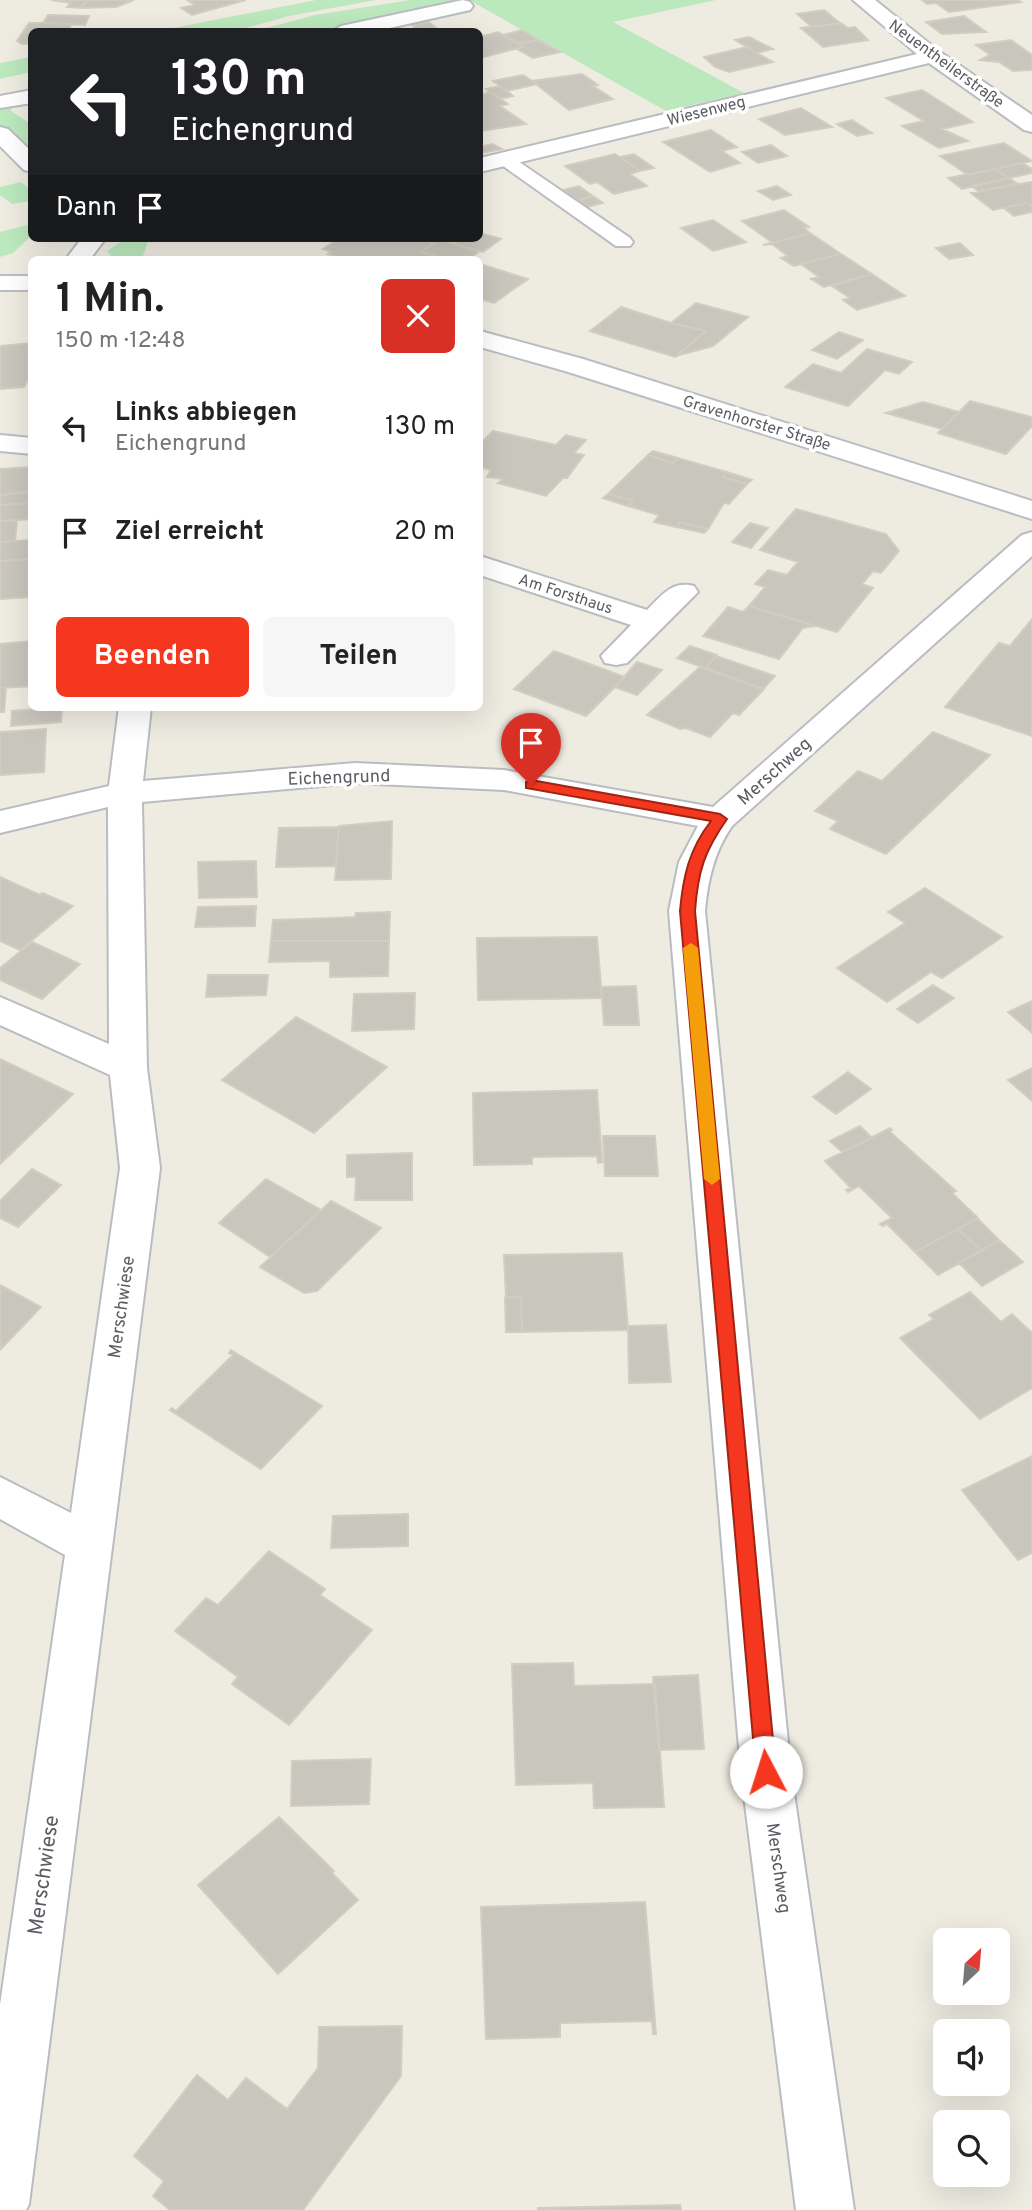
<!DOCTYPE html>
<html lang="de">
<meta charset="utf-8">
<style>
:root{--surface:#fff;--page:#f6f6f6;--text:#222;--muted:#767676;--accent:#f6371f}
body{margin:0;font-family:Overpass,sans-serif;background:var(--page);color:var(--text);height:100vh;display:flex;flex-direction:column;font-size:26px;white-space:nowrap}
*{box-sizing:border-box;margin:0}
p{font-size:23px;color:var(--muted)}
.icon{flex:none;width:38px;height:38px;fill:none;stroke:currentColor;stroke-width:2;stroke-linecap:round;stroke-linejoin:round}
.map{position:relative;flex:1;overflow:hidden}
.details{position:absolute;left:28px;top:256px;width:455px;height:455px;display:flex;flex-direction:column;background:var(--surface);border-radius:10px;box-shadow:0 7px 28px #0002}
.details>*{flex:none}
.hud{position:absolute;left:28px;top:28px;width:455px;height:214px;border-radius:10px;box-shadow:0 7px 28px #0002;background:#202124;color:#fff;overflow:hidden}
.needle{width:46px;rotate:26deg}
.buttons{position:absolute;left:933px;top:1928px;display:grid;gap:14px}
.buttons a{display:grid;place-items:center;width:77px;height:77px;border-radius:10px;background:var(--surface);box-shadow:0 7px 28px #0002;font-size:35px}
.pin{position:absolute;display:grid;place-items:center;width:60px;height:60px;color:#fff;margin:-72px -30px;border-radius:50% 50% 50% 0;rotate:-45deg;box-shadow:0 0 7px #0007}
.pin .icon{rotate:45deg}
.me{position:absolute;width:77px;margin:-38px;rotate:355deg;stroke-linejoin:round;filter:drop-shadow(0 0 5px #0008)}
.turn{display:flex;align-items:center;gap:24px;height:147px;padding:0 28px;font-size:32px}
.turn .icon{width:91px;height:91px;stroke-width:2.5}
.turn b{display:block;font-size:49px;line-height:60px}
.then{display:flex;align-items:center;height:66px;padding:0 28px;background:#0003;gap:14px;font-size:26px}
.round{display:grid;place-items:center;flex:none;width:74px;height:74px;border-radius:10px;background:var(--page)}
.summary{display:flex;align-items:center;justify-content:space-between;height:119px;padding:0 28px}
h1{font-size:42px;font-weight:700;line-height:52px}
.primary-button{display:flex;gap:14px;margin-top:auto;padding:14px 28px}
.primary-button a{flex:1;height:80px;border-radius:10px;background:var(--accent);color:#fff;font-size:28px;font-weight:700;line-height:80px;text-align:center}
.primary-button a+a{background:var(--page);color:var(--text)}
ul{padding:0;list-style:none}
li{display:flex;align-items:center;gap:21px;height:105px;padding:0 28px}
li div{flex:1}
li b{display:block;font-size:26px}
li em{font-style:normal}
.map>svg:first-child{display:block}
.green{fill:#bbe8bd}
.building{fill:#c9c6be;stroke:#d3cdbf;stroke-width:2}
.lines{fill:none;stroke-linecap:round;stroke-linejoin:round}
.service-casing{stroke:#b9bcc1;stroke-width:4}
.minor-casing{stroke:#b9bcc1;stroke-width:4}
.secondary-casing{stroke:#babdc4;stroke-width:4}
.service{fill:#fff;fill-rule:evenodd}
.minor{fill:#fff;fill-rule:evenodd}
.secondary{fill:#fff;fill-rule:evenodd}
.route{fill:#f6371f;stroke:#a02414;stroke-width:2}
.slow{fill:#f59e0b}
.labels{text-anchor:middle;stroke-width:7;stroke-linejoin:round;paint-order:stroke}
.far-street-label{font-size:16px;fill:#5a5e63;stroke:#fff}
.street-label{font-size:18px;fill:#5a5e63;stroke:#fff}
.near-street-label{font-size:21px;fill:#5a5e63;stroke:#fff}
</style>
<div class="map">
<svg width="1032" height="2210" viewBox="0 0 1032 2210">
<rect width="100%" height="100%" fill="#eeece1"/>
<!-- green -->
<path class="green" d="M316,0H376L289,16L235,31H158Z
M411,0H461L448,3L442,8L332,30L251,32L315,15Z
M469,0H716L613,22L744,93L666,111Z
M31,57V72L0,79V63Z
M0,105L11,107V111L31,124V155L0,127Z
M21,182L31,190V201L12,204L0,195V187Z
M31,224V236L13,253L0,257V232Z
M149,238L143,256H111L107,251L125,239Z"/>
<!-- building -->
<path class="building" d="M51,0H88L81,8L67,7L71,3Z
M88,0H134L116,7L81,8Z
M187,0H246L192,15L181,8L195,5Z
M922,0H1018L1021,2L949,12L936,3L927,4Z
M824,10L840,23L812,27L797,14Z
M48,15L89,16L85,25L43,23Z
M964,16L986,32L942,34L926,22Z
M429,22L437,29L420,32L412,25Z
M29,23H43L72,24L67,32H32V44H22L17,41Z
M841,23L848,28L855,27L868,40L823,47L801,28Z
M522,30L538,40L519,44L503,35Z
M498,32L523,47L480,58V37Z
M749,37L773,49L757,53L735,40Z
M538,40L560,52L533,58L517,49L523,47L519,44Z
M1011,40L1032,55V70L1013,71L999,62L980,60L990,55L976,45Z
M747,47L773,62L729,72L715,67L704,57Z
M582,74L598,85L593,86L613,99L569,110L532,81Z
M523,75L537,84L507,91L493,81Z
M500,86L507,91L513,96L500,99L486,89Z
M922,90L973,122L942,129L968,141L939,148L902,126L924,121L886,98Z
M490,92L508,104L500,106L526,124L480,131V95Z
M801,108L832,127L785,135L759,119Z
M852,120L872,133L857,136L837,124Z
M711,130L737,147L722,151L740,163L710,172L663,142Z
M1004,143L1032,161L968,175L940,156Z
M492,144L502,149L480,153V147Z
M771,145L787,156L758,163L742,152Z
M615,154L640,171L630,174L647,186L614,194L597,182L590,184L565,166Z
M634,154L654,168L640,171L620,157Z
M1022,163L1032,169V173L1009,178L995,169Z
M995,169L1009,178L962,189L948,178Z
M1009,178L1018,184L978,191L972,186Z
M1032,182V207L1027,203L993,210L971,193Z
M579,186L593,196L578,200L563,190Z
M777,186L791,195L773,200L758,191Z
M593,196L603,203L587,207L578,200Z
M1027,203L1032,207V212L1014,216L1004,208Z
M784,210L809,227L804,228L810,233L773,243L742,221Z
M713,220L746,242L713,251L681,228Z
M480,233L501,239L483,252L454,244L463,238H480Z
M810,233L841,254L794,266L781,258L788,256L772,244L763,245Z
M340,238H441L421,252L436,256L432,259H344L328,254L332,252L323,249Z
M438,240L455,244L480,251L469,259H432L436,256L421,252Z
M960,243L973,255L949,259L936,248Z
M841,254L872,274L824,287L811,279L819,277L801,264Z
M480,264L528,279L494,303L480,299Z
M872,274L905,296L857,310L843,300L850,298L832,286Z
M696,303L748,317L713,346L676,356L706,331L671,323Z
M621,307L671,323L706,331L675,357L590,331Z
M839,332L863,340L837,359L812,350Z
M32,343V372L24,387L0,389V346Z
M867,349L912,362L899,374L885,370L848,406L785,387L813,364L841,373Z
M970,401L1031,417L1032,426L1006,454L938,433Z
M923,402L959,412L942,429L886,413Z
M493,431L556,445L566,435L586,440L574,453L584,455L567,478H563L546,496L498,483L503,479L487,477L491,470L480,467V444Z
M653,451L678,458L673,463L648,455Z
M648,455L673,463L678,458L727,472L723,477L747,484L729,504L724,503L708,529L680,522L677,527L654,522L659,515L628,506L633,501L608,494Z
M29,467L28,492L0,495V469Z
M727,472L752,480L747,484L723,477Z
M32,491V503L0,505V495Z
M608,494L633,501L628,506L603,498Z
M32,503V519L0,521V505Z
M796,509L886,534L899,551L881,573L873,571L862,584L873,588L837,632L749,606L765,587L755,584L768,570L787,575L798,562L760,550Z
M17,520L15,541L0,542V521Z
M680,522L708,529L704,533L677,527Z
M750,523L768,528L751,548L732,542Z
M31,540L30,559L0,561V542Z
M30,559L32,597L0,599V561Z
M749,606L815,626L803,628L779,659L703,636L728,607L743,612Z
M1032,619V736L945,707L999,643L1010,646Z
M32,641V686L0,688V644Z
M690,646L717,655L705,668L677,658Z
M554,651L622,676L625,677L586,716L514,689Z
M716,656L775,676L763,689L705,668Z
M637,662L662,670L637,695L615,687Z
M700,667L764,689L739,715L733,713L710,737L686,728L680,729L647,715Z
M0,688H6L4,712H0Z
M62,707L61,722L11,726L12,711Z
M46,729L44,772L0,775V732Z
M933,732L990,755L886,854L830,829L838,821L815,811L858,771L882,781Z
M392,821L391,879L335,880L339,826Z
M339,827L336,866L276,867L279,828Z
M256,861L257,897L199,898L198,862Z
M0,877L40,895L42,893L73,906L20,950L0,941Z
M925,888L1002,937L942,978L931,972L887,1002L837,968L905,923L888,912Z
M256,906L255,926L195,927L198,907Z
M390,912L389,941H271L273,920L335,918L355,917L356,913Z
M597,937L602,998L478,1000L477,938Z
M271,941H389L388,976L330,977V961L269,962Z
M32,942L80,964L42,999L0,980V968Z
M208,975H268L266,995L206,997Z
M933,985L954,998L918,1023L897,1009Z
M636,986L639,1025H604L601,987Z
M415,993L414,1029L352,1031L354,994Z
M1032,1001V1033L1008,1012Z
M296,1017L387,1067L314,1133L222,1080Z
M0,1059L73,1094L0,1164Z
M1032,1068V1101L1008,1080Z
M848,1072L871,1089L836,1114L813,1097Z
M597,1090L602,1162L598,1163L597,1156L532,1157V1164L474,1165L473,1093Z
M860,1126L872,1138L842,1152L830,1141Z
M890,1128L892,1130L890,1132L956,1191L952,1193L978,1218L915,1252L887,1224L883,1226L880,1224L892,1218L859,1186L848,1192L846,1190L851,1188L825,1161Z
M603,1136H655L658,1176H605Z
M412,1153V1200H355L356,1177H347V1155Z
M32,1169L61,1185L18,1227L0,1218V1201Z
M266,1179L321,1210L270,1257L219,1223Z
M331,1201L381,1228L317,1291L304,1293L260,1267Z
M977,1218L999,1240L981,1251L958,1229Z
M958,1229L981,1251L938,1275L915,1252Z
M999,1240L1023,1262L982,1286L959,1263Z
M622,1253L628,1330L522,1332L521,1297H506L504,1255Z
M0,1285L41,1307L0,1350Z
M970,1292L1001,1322L1012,1314L1032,1333V1388L980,1419L900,1338L934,1319L929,1315Z
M521,1297L522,1332H506L505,1298Z
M666,1325L671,1382L629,1383L628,1326Z
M231,1350L322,1406L261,1469L170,1410L172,1408L176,1411L233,1355L229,1353Z
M1032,1456V1553L1018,1560L962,1490Z
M408,1514V1546L331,1548L333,1516Z
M269,1551L325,1589L320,1595L372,1630L289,1725L232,1684L238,1677L175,1631L206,1598L218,1605Z
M573,1663L574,1686L655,1684L664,1807L594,1808L593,1783L516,1785L512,1664Z
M698,1675L704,1749L659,1750L653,1677Z
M371,1759L369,1804L291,1806L292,1761Z
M279,1817L334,1871L332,1873L358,1900L278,1974L198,1885Z
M645,1902L656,2034H653L652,2021L560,2023V2037L486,2039L481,1907Z
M402,2026L401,2076L303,2210H170L153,2196L164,2181L134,2156L197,2075L228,2100L246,2078L287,2109L318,2068L319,2027Z
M680,2205L681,2210H538V2208Z"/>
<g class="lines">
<!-- service casing -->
<g class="service-casing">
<path id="service" d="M506,153L630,238L633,242L630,246H616L499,163L496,159L499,155Z"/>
</g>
<!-- minor casing -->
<g class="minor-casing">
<path id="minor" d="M463,0L470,2L473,6L470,10L372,32H331L341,26Z
M853,0H875L940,52L1032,115V132L1024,130L929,63L480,172V158L917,54Z
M32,90V103L0,108V96Z
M0,127L8,129L32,152V172L24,170L0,146Z
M82,238H106L90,259H66Z
M0,435L32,438V454L0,451Z
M1032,532V556L732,826C714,852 708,880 705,911L791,1772L854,2210H796L741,1772L669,911L679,862L698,826L504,790L355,783L142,802L147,1068L160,1168L29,2204L26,2210H0V2005L65,1555L0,1519V1477L71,1513L120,1168L110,1075L0,1025V997L109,1044L108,807L0,833V811L109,786L119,707H151L143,781L355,763L504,770L713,807L1022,535Z
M480,556L647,610C661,596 672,580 694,586L698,592L627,663L616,665L605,663L601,656L631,625L480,575Z"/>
</g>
<!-- secondary casing -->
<g class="secondary-casing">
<path id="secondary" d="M0,276H32V290H0Z
M480,331L583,359L1032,501V519L565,371L480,347Z"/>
</g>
<!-- service -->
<use href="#service" class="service"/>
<!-- minor -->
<use href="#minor" class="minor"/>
<!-- secondary -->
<use href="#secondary" class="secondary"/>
</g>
<!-- route -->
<path class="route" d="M531,780L720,814L727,819C704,852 698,871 695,911L776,1772L773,1778L766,1781L759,1778L756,1772L680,911C683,877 689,849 711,821L526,788V782Z"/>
<!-- slow -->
<path class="slow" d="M691,943L698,948L720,1179L712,1185L704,1179L683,948Z"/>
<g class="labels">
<!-- far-street labels -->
<g class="far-street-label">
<text transform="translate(947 63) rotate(36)" y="6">Neuentheilerstraße</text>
<text transform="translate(706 110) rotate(-14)" y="6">Wiesenweg</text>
<text transform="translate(757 422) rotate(17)" y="6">Gravenhorster Straße</text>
<text transform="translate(566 593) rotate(18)" y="6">Am Forsthaus</text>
</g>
<!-- street labels -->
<g class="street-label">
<text transform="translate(774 771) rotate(-42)" y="6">Merschweg</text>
<text transform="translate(339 777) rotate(-2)" y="6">Eichengrund</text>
<text transform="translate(121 1307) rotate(-82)" y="6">Merschwiese</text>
<text transform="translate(779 1868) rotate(82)" y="6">Merschweg</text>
</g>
<!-- near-street labels -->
<g class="near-street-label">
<text transform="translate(43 1875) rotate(-82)" y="7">Merschwiese</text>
</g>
</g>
</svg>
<div class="buttons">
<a><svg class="needle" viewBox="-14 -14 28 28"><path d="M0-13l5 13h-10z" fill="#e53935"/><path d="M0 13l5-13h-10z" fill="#767676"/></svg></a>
<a><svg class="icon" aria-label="sound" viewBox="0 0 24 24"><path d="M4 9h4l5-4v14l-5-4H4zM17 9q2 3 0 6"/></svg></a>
<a><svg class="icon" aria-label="search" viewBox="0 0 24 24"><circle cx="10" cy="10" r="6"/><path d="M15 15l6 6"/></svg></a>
</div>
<div class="pin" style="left:531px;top:785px;background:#d93025"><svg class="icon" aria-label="arrive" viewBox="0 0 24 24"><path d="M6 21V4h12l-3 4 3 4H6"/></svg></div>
<svg class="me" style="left:766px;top:1772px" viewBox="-20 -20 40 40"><circle r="19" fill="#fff"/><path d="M0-13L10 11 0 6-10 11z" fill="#f6371f"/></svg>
<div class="hud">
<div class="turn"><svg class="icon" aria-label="left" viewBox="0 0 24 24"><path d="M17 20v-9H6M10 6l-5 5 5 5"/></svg><div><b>130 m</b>Eichengrund</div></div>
<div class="then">Dann<svg class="icon" aria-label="arrive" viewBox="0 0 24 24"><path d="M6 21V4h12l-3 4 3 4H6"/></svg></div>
</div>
<section class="details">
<div class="summary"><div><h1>1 Min.</h1><p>150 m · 12:48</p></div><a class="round" style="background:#d93025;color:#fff"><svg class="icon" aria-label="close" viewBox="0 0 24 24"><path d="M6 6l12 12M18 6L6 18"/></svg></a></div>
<ul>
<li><svg class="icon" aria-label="left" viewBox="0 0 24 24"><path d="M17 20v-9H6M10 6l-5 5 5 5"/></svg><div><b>Links abbiegen</b><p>Eichengrund</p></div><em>130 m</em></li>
<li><svg class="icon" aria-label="arrive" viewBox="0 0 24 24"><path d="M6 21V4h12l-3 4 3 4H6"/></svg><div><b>Ziel erreicht</b></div><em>20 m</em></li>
</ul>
<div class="primary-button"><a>Beenden</a><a>Teilen</a></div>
</section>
</div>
